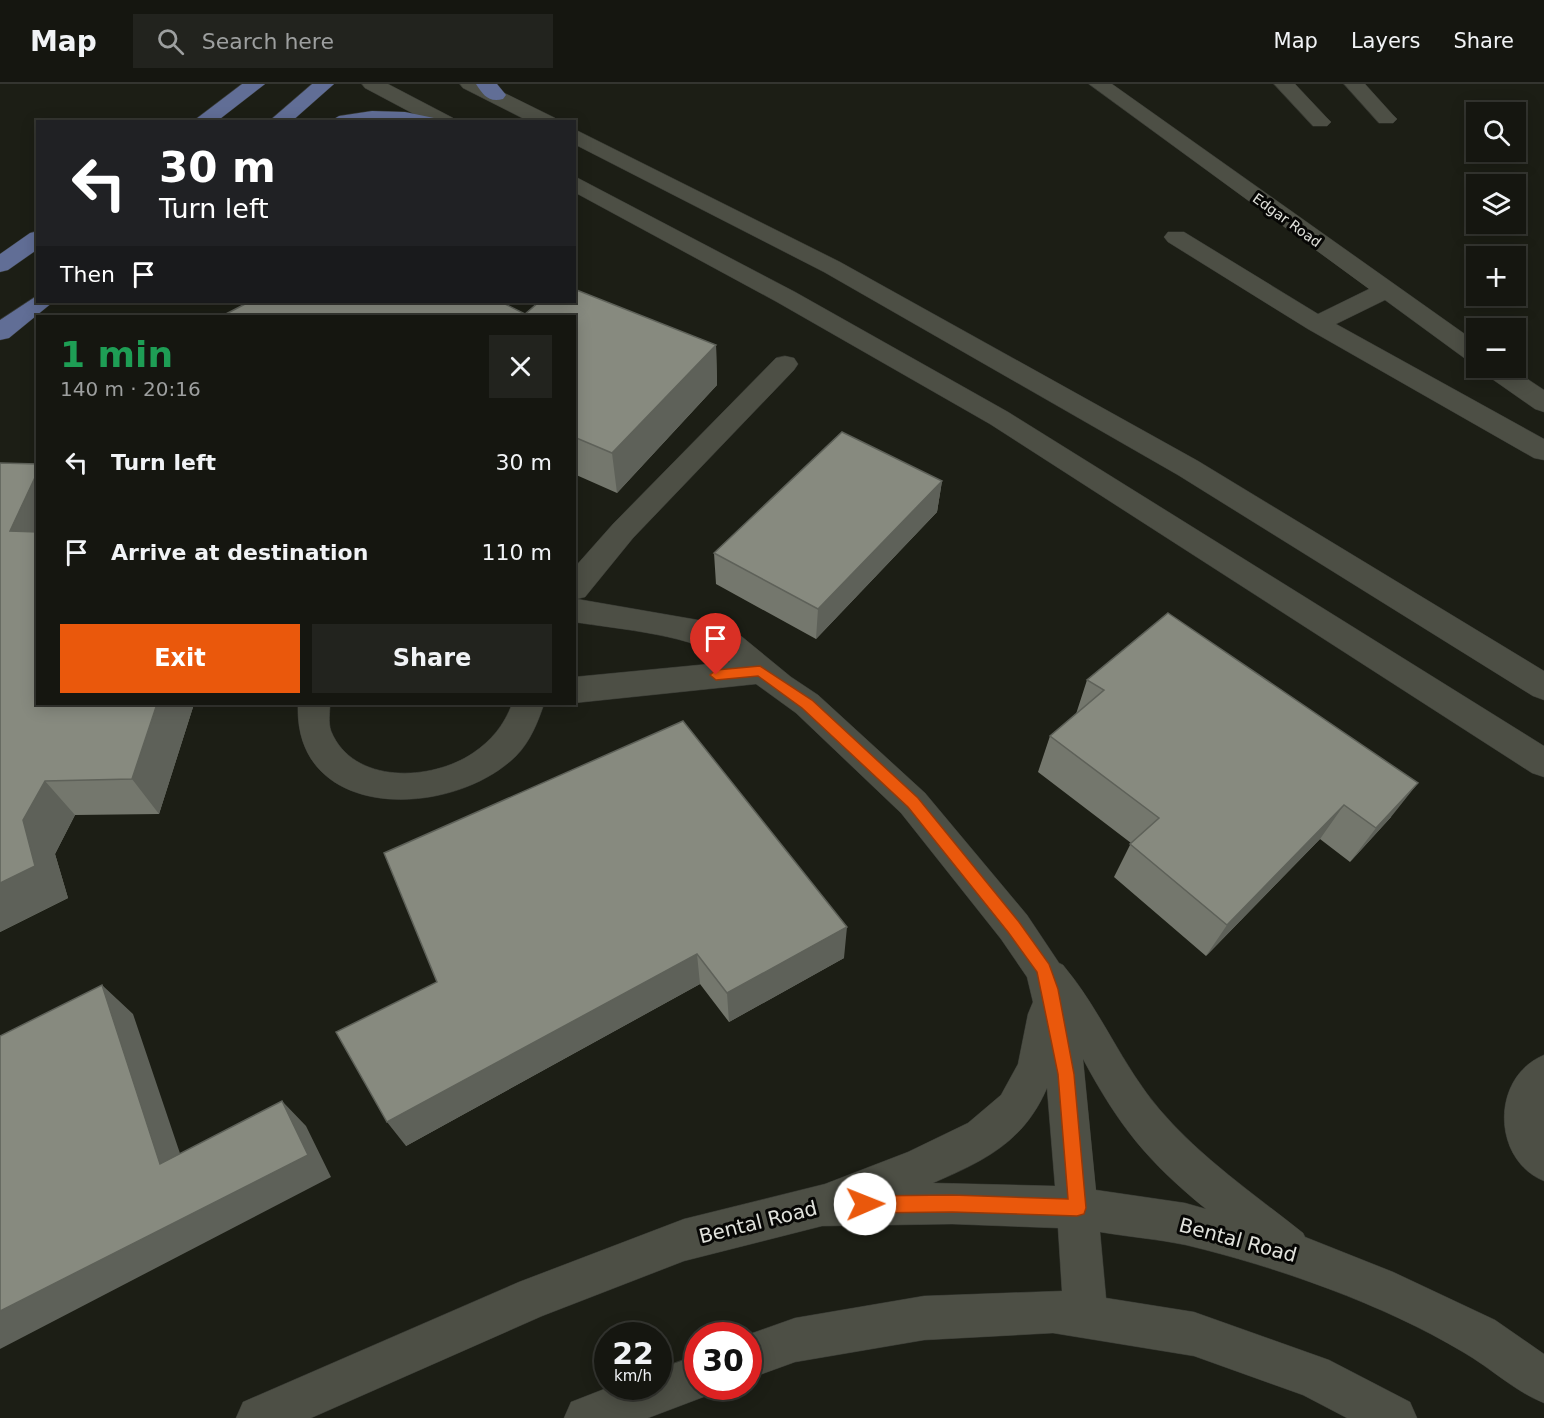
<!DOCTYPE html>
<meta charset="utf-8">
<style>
:root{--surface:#151610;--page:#22231e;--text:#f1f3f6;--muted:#9d9f9f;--line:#343530;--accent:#ea580c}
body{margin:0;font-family:"DejaVu Sans",sans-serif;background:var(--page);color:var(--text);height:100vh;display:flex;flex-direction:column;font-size:22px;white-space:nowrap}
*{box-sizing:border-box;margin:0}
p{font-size:20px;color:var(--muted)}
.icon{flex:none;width:33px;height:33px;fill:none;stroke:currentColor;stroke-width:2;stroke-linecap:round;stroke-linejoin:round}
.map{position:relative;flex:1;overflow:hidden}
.sheet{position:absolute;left:36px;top:231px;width:540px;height:390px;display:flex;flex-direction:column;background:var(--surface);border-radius:0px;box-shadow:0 3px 15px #0003,0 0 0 2px var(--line)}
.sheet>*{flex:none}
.top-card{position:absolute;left:36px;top:36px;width:540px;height:183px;border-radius:0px;box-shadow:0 3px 15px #0003,0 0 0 2px var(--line);background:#202124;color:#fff;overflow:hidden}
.buttons{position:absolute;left:1466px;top:18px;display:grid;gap:12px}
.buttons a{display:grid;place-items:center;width:60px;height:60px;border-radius:0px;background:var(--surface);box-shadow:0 3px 15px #0003,0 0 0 2px var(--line);font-size:30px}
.speed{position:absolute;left:594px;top:1238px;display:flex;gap:12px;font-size:30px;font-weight:700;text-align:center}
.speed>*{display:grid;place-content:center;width:78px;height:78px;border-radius:50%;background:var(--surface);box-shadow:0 3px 15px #0003,0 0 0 2px var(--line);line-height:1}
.speed small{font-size:15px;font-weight:400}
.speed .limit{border:9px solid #d22;background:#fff;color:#111}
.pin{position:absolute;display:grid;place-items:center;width:51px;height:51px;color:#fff;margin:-62px -26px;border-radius:50% 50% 50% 0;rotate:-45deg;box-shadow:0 0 6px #0007}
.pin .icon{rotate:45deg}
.me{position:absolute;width:66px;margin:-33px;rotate:89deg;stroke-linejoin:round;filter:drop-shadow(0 0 4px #0008)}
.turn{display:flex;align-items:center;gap:21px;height:126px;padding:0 24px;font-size:27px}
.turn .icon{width:78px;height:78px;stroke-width:2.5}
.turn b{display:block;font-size:42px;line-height:51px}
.then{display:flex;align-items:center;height:57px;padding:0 24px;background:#0003;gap:12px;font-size:22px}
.round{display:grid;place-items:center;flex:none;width:63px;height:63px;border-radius:0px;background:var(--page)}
.overview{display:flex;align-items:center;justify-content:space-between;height:102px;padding:0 24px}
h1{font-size:36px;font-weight:800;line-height:45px;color:#1e9e55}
.action{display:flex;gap:12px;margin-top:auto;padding:12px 24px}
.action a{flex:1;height:69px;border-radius:0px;background:var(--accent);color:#fff;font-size:24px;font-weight:800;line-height:69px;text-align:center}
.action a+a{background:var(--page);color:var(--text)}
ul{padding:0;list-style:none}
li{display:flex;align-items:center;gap:18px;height:90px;padding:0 24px}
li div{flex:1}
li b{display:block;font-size:22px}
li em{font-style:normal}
header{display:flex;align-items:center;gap:36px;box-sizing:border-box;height:84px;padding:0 30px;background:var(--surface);border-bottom:2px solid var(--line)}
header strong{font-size:28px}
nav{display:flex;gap:33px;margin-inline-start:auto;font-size:21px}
.search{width:420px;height:54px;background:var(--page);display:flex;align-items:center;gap:15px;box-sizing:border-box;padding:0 21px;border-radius:0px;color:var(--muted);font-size:22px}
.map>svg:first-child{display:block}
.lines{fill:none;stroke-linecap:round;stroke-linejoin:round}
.minor-casing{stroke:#363832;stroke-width:1}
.major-casing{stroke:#363832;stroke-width:1}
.minor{fill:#4d4f45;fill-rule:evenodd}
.major{fill:#616e96;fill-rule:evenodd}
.wall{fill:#74776d}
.shaded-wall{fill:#5e6159}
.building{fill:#878a7f;stroke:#5e6159;stroke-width:1.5}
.route{fill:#ea580c;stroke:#983908;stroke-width:1.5}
.labels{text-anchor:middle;stroke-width:6;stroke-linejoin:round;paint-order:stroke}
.far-street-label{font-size:14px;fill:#e1e2dc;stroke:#070705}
.near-street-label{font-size:20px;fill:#e1e2dc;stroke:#070705}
</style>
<header>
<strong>Map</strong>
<div class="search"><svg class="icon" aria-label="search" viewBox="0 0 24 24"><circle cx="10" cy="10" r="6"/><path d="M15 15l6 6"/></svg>Search here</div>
<nav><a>Map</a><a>Layers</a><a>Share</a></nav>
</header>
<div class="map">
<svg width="1544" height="1334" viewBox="0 0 1544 1334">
<rect width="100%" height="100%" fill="#1c1e15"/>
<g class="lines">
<!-- minor casing -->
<g class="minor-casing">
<path id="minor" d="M362,0H388L453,34L456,38H429L365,4Z
M460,0H486L555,34L558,38H530L463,4Z
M1089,0H1112L1476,258V278L1467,276L1385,216L1336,240L1544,355V376L1534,374L1308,245L1168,158L1164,153L1168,148H1184L1318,230L1369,205Z
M1274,0H1295L1327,34L1331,38L1327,42H1313Z
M1344,0H1365L1393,31L1397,35L1393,39H1379Z
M574,45L840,178L1198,377L1544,587V616L1533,612L1178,391L824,188L574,60Z
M574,92L795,208L1008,328L1544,662V693L1532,689L990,340L777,218L574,108Z
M785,272L794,274L798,280L794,286L633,454L585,513L577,515L698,536L741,552L791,593L818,611L925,709L1027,831L1059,879L1063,881C1101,926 1122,982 1160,1026C1201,1074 1254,1110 1303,1149L1305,1153L1393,1188L1495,1236L1544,1270V1319C1514,1307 1491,1284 1463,1268C1383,1220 1277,1183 1186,1161C1158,1155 1129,1153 1100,1148L1106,1214L1194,1228L1329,1276L1410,1318L1417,1334H1347L1303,1311L1194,1272L1053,1249L924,1256L795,1278L748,1295L747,1251L795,1234L924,1212L1062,1207L1058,1144L952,1140L822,1142L684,1177L542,1232L311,1334H236L243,1318L519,1198L684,1135L825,1100L908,1068L968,1039L1001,1011L1018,980L1028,930L1033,918L1027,893L1001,855L901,729L796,629L756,600L574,619V593L730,578C698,551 617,545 574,538V484L613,440L776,274ZM1083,975C1119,1042 1147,1077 1206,1125L1185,1119L1096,1106ZM1047,1004L1055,1102L933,1099C984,1077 1024,1058 1047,1004Z
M1481,284H1511L1544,306V328L1535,325L1485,290Z
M298,620H330C330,628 328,638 331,647C353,701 432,697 473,669C492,656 504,641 512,620H544C538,638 530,658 516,672C452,735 293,739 298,620Z
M1544,971V1097C1492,1076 1490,993 1544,971Z
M698,1271V1302H717L714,1309L648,1334H564L571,1318L612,1302H658V1285Z"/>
</g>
<!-- major casing -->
<g class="major-casing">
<path id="major" d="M242,0H265L216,38H192Z
M312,0H334L291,38H268Z
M476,0H497L506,11L503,15C489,19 483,11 476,0Z
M372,27L405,28L434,34L437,38H329L339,32Z
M38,147V165L8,186L0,188V170L30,149Z
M38,211V218H53L9,254L0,256V236Z"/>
</g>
<!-- minor -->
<use href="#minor" class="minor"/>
<!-- major -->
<use href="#major" class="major"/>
</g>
<!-- wall -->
<path class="wall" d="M574,205L716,261L717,301L617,409L574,390V232H222L249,218H501L525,230L539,218H574Z
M942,397L937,428L816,555L716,500L714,469Z
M1087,596L1391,733L1350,778L1320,755L1206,872L1114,793L1131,759L1038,688L1050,652L1076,630Z
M38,620H194L159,730L75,731L55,770L68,814L0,848Z
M384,769L844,874L729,938L700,900L406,1062L437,898Z"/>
<!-- shaded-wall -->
<path class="shaded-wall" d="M716,261L717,301L617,409L612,369Z
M38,387V486L10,447Z
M942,397L937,428L816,555L818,525Z
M157,620H194L159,730L132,695Z
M45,697L75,731L55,770L68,814L0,848V799L23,736Z
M1418,699L1391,733L1350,778L1376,744Z
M1344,721L1320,755L1206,872L1227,841Z
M847,843L844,874L729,938L727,909Z
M697,870L700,900L406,1062L387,1038Z
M102,901L133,930L191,1102L160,1080Z
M282,1017L306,1042L331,1093L0,1265V1227Z"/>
<!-- building -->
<path class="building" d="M574,205L716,261L612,369L574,353V232H222L249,218H501L525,230L539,218H574Z
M842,348L942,397L818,525L714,469Z
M0,379L38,380V387L10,447L38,448V620H157L132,695L45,697L23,736L35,782L0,799Z
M1168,529L1418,699L1376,744L1344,721L1227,841L1130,760L1159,734L1050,652L1104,606L1087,596Z
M683,637L847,843L727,909L697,870L387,1038L336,948L437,898L384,769Z
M102,901L160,1080L282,1017L308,1071L0,1227V952Z"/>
<!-- route -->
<path class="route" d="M760,582L812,616L918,714L1019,838L1049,880L1058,905L1074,990L1086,1124L1084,1130L1077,1132L952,1128L865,1129L859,1127L856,1120L859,1114L865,1112L952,1111L1068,1115L1058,990L1037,888L1008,848L908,723L802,624L758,592L716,596L710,591L716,586Z"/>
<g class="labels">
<!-- far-street labels -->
<g class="far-street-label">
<text transform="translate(1287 136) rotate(36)" y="5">Edgar Road</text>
</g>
<!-- near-street labels -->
<g class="near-street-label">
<text transform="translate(758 1138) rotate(-14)" y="7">Bental Road</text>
<text transform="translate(1238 1156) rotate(15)" y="7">Bental Road</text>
</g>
</g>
</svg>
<div class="buttons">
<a><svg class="icon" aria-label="search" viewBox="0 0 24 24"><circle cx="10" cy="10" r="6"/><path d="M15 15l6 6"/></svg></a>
<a><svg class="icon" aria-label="layers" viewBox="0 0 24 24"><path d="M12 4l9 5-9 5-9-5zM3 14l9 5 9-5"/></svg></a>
<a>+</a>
<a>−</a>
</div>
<div class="speed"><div>22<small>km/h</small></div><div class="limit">30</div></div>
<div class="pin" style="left:716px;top:591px;background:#d93025"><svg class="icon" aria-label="arrive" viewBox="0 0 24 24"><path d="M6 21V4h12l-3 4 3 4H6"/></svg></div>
<svg class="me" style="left:865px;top:1120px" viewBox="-20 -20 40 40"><circle r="19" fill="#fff"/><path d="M0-13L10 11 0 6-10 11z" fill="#ea580c"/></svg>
<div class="top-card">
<div class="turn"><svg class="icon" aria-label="left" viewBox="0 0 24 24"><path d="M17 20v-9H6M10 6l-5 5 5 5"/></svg><div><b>30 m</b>Turn left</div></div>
<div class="then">Then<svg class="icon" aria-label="arrive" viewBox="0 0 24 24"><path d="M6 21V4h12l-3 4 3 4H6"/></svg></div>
</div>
<section class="sheet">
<div class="overview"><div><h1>1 min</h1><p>140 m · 20:16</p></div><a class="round"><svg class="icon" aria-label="close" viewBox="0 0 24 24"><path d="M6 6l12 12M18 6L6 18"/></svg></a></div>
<ul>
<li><svg class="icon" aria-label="left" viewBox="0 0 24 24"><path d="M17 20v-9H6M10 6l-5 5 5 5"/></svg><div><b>Turn left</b></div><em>30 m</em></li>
<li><svg class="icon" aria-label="arrive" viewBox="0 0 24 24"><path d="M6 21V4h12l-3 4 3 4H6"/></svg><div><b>Arrive at destination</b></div><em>110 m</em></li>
</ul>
<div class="action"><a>Exit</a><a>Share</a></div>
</section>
</div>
